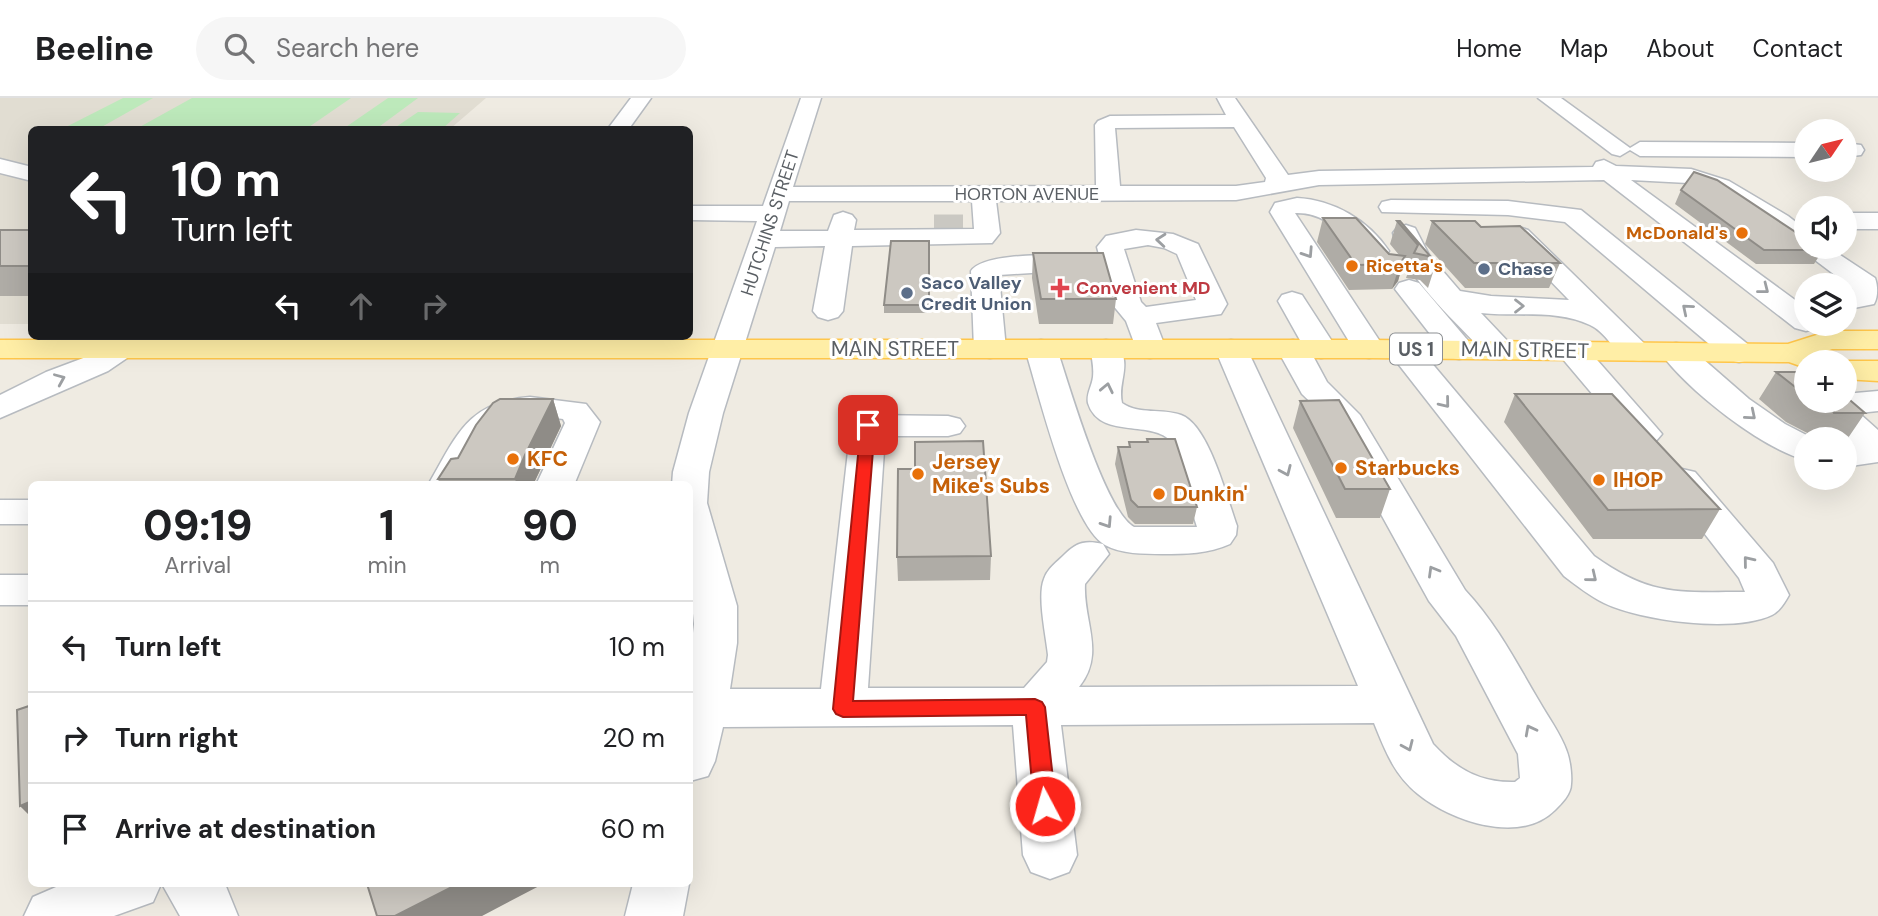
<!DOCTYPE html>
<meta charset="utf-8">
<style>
:root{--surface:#fff;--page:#f6f6f6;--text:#202124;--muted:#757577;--line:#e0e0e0}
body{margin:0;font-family:"DM Sans",sans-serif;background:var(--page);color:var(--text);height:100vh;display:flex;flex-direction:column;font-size:26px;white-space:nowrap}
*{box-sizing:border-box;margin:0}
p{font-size:23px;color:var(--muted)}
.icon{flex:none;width:38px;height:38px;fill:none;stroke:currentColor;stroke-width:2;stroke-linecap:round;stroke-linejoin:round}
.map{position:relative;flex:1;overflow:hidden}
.drawer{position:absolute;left:28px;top:383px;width:665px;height:406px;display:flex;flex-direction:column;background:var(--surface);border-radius:10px;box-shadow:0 7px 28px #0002}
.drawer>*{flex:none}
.banner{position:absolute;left:28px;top:28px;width:665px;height:214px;border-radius:10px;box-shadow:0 7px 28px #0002;background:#202124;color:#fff;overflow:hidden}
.needle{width:46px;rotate:55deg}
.buttons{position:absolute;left:1794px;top:21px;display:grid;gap:14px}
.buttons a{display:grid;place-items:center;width:63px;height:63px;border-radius:50%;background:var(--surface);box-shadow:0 7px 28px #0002;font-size:35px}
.pin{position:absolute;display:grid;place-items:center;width:60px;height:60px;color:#fff;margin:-30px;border-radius:14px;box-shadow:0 4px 10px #0006}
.me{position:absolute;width:77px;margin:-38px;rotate:354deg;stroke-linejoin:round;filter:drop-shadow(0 0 5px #0008)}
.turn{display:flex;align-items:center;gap:24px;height:147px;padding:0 28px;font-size:32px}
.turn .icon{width:91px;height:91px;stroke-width:2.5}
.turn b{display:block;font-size:49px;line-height:60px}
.lanes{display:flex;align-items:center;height:66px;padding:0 28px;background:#0003;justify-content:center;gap:35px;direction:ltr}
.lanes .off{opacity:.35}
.eta{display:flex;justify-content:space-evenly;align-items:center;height:119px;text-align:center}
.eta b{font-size:42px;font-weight:800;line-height:49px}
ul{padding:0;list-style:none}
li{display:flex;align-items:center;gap:21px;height:91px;padding:0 28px;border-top:2px solid var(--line)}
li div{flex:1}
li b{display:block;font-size:26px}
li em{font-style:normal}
header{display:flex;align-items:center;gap:42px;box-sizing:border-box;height:98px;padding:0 35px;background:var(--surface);border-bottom:2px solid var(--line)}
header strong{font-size:33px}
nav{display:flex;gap:38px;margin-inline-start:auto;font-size:24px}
.search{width:490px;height:63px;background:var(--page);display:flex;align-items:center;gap:18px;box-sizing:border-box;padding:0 24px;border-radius:38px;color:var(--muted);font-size:26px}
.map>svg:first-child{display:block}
.education{fill:#e1ddd2}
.green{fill:#bde9bb}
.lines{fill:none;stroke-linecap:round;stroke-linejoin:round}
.minor-tunnel-far1{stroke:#cac8c2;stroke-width:23;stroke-dasharray:23 11;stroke-linecap:butt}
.minor-tunnel{stroke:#cac8c2;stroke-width:29;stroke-dasharray:29 15;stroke-linecap:butt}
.minor-casing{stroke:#b7bbc0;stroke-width:3}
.major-casing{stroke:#ffc64a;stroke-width:3}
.minor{fill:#fff;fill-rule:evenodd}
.major{fill:#ffeea6;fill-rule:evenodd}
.wall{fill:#afaca6}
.shaded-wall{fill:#8f8c87}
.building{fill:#ccc8c1;stroke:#8f8c87;stroke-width:2}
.oneway{stroke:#9c9fa2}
.route{fill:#fc241a;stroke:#a41711;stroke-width:2}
.food-dot{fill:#e8710a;stroke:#fff;stroke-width:2.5}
.service-dot{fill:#5c6f8a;stroke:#fff;stroke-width:2.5}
.health-dot{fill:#e0444e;stroke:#fff;stroke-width:2.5}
.labels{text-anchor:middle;stroke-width:6;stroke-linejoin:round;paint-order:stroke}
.far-street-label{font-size:18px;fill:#5a5f64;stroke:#fff}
.far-food-label{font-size:18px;font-weight:bold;fill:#c56008;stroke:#fff;text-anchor:end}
.far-service-label{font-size:18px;font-weight:bold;fill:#4e5e75;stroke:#fff;text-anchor:start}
.far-health-label{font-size:18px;font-weight:bold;fill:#be3a42;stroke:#fff;text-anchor:start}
.shield{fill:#fff;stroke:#8c8f92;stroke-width:2}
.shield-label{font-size:19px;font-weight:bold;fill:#5a5f64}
.street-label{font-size:21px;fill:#5a5f64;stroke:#fff}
.food-label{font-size:21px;font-weight:bold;fill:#c56008;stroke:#fff;text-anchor:start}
</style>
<header>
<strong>Beeline</strong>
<div class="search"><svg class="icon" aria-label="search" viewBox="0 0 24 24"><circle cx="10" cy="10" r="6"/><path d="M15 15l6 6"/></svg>Search here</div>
<nav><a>Home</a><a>Map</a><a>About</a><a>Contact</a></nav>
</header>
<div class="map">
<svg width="1878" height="818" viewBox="0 0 1878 818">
<rect width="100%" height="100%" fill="#efebe2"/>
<!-- education -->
<path class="education" d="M0,0H486L450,31L32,32L31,226H0Z"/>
<!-- green -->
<path class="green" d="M123,0H153L98,31H62Z
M192,0H351L306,31H136Z
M388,0H418L376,31H343Z
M418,14L460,15L442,31H393Z"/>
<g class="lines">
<!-- minor-tunnel-far1 -->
<path class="minor-tunnel-far1" d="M934,131H963"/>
<!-- minor-tunnel -->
<path class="minor-tunnel" d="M934,131H963"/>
<!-- minor casing -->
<g class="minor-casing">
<path id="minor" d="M631,0H651L628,32H607Z
M801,0H821L793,89L1096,88L1095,27L1098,23L1110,18L1226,17L1217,0H1235L1288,77L1319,73L1593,69L1596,64L1604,62L1616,68L1691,71L1729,83L1788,118L1806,132V149H1828L1875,180C1878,188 1878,199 1874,206L1844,212V194L1853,193L1852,190L1770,128L1713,93L1688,85L1631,82L1806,210V226H1820L1817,230L1806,233L1795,230L1604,82L1319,87L1236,102L996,103L1000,135L992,145L852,148L843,213L838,219L828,222L818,219L813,213L825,148L775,149L723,315L709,374L707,405L737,508V545L730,591H821L851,327L856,320L868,317L948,318L960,321L965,328L960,335L948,338H885L868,590H1024L1047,564L1048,557C1046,538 1037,498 1044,481C1047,471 1057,464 1065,456C1077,444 1086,442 1103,446L1109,456L1085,486C1083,524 1106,555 1079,589L1358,588L1215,251L1220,244L1231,242L1242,244L1247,251L1433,646C1456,671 1480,685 1515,684L1520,680L1518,656L1456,538L1429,503L1329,322L1302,296L1277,251L1282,244L1293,242L1301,244L1278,203L1282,197L1292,194L1302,197L1337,251L1332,258L1321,260L1313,258L1327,284L1360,317L1465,492C1496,525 1516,564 1539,603C1548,619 1561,636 1567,654C1570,662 1572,677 1571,686C1571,696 1562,705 1555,712C1520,747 1451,723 1418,696C1394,677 1385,652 1374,625L1061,627L1077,757L1069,774L1050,781L1031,774L1023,757L1013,627L723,629L715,663L708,678L690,683V562L694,526L690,484V387H672L673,374L689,315L757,123L690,122V108H763ZM1234,29L1266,80L1265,84L1236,88H1120L1115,30ZM789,103H972L974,131L854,132L856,122L852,117L843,114L834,117L828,133H780Z
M1538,0H1561L1630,50L1640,44L1806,45V59L1640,58L1630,52L1620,58L1612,56Z
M1844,45L1861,47L1864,52L1861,57L1844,59Z
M0,61L32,69V83L0,75Z
M1297,100C1334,102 1368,122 1389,153L1385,159C1380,160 1375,162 1369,159C1363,157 1358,149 1353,144C1337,128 1318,114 1295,115L1385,251L1380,258L1369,260L1358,258L1270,114L1275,105Z
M1391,102L1508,103L1581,112L1750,248L1755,255L1750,262L1739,264L1728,262L1565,124L1508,117L1382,114L1379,109L1382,104Z
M1844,115H1878V131H1844Z
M1406,127L1415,130L1429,157L1460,193L1491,198L1569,202L1506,137L1510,132L1519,129L1528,132L1653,254L1648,261C1615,269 1614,238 1590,227C1557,211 1516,219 1481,215L1516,252L1511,259L1500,261L1489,259C1458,226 1404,179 1393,135L1397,130Z
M1136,132L1173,136L1198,146L1227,206L1221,216L1156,225L1166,251L1161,258L1150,260L1139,258L1126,223L1112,206L1097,149L1106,138ZM1148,147L1164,150L1177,156L1196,202L1146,209L1141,204L1124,151Z
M1084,157L1094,159L1098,165L1094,171L999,177L1006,251L1001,258L990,260L979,258L974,251L971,173C985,153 1060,158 1084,157Z
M1409,182L1419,185L1470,245L1475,252L1470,259L1459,261L1448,259L1395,191L1399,185Z
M359,238H390L377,257L366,259L355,257L350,250Z
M119,242L130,244L135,251L130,258L108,273L0,320V297L46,274L86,259L108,244Z
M1041,242L1052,244L1057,251C1069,287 1105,413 1134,429H1197L1170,342C1149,322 1099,341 1088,305C1086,296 1092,288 1093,279C1094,269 1092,260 1090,251L1095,244L1106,242L1117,244C1133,268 1117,284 1122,305C1139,317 1162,310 1181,317C1209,327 1227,401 1237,428L1236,437L1230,446C1208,456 1186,456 1162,456C1144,456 1121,456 1105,447C1070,427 1038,292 1025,251L1030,244Z
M1403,242L1414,244L1594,458C1651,499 1679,494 1745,494L1739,480L1663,382L1669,374L1682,371L1695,374L1773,465L1789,497C1785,504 1780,513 1772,517C1735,535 1641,523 1604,505C1590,498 1577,488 1564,478L1392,258L1387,251L1392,244Z
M1572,244L1583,246L1656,329L1662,336L1656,343L1644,347L1632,343L1556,253L1561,246Z
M1676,245L1687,247L1749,301L1785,326L1814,341H1806V362C1762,351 1686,291 1660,254L1665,247Z
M1878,293V313L1859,315L1878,332V364L1844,369V347L1853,346L1827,322L1820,307L1823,303H1844V296Z
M530,299L586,306L600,324L574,387H536L565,325L563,321C497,312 493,335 466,387H428C457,337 467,304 530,299Z
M0,402H32V426H0Z
M0,477H32V507H0Z
M63,786H161L153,804L114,818H24L33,799Z
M162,786H225L238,818H180Z
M633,786H689L683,818H625Z"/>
</g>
<!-- major casing -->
<g class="major-casing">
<path id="major" d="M1829,233H1878V251H1832L1822,255L1831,257L1836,263H1878V283L1844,281V264H1806V270L1789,264L1369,260H0V242H1369L1788,246Z"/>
</g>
<!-- minor -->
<use href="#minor" class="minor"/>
<!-- major -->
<use href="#major" class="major"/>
</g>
<!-- wall -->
<path class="wall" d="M1681,92L1823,152L1814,166H1756L1675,106Z
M1323,120L1389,156L1399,157L1390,146L1397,123L1436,165L1428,190L1420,182L1406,180L1409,171L1404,163L1398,183L1392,191L1349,192L1317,144Z
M1432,123L1560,165L1549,190H1465L1425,146Z
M0,132H32V198H0Z
M929,143V215H884V207Z
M1033,155L1116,201L1113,226H1039L1032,180Z
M1776,274H1806V303H1844L1865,315L1846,343H1844V341H1816L1815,339L1786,324L1759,301Z
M1515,296L1720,411L1702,441H1593L1504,324Z
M553,301L561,328L533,387H440L438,381L458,360Z
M1300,303L1390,391L1380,420H1336L1293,330Z
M1147,341L1197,409L1193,426H1135L1128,419L1115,366L1118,349H1129V344H1146Z
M991,458L990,482L898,483L897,459Z"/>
<!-- shaded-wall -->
<path class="shaded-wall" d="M1405,158L1398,183L1392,191L1400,166Z
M553,301L561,328L533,387H517L515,381L525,357Z
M32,703V720L20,708Z
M458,786H543L482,818H395Z"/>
<!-- building -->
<path class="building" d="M1694,74L1717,82L1806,141V149H1818L1823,152H1764L1681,92Z
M1323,120H1356L1389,156L1405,158L1400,166L1356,167Z
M1397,123H1400L1436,165L1428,158L1414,155L1418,147Z
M1432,123H1475L1481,129L1520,128L1560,165H1474Z
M0,132H32V168H0Z
M891,143H929V207H884Z
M1033,155H1103L1116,201H1041Z
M1776,274H1806V297L1804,296Z
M1515,296H1612L1720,411L1608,412Z
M1844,297L1865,315H1834L1833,311L1817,303H1844Z
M500,301H553L525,357L515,381H438L451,361L458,360L476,327L493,305Z
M1339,302L1390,391H1345L1300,303Z
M1147,341H1175L1197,409H1138L1131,402L1118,349H1130L1129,344H1148Z
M983,343L991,458L897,459L898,371H915V344Z
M32,607V703L20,708L17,612Z
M367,786H458L395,818H377Z"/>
<!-- one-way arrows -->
<defs><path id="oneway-chevron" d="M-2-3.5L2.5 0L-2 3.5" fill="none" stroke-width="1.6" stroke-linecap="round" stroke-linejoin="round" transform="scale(1.75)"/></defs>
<g class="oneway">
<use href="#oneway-chevron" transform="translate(1161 142) rotate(-175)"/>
<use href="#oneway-chevron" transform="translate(1308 155) rotate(57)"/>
<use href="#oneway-chevron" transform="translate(1764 191) rotate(38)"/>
<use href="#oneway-chevron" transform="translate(1519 208)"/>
<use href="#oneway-chevron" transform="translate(1687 211) rotate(-140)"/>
<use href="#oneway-chevron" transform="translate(60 281) rotate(-23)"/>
<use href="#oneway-chevron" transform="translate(1107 290) rotate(-78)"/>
<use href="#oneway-chevron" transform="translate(1445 305) rotate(51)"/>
<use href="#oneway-chevron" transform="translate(1751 317) rotate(40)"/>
<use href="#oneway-chevron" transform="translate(1286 373) rotate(66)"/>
<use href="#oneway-chevron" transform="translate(1107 425) rotate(57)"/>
<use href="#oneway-chevron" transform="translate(1748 463) rotate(-129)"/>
<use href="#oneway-chevron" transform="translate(1433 473) rotate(-120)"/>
<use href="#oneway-chevron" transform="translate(1592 479) rotate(39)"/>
<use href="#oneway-chevron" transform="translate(1530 632) rotate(-118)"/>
<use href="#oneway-chevron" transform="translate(1408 648) rotate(66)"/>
</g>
<!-- route -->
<path class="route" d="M868,323L875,327L853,603L1035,601L1042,604L1045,609L1056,708L1053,714L1045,717L1037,714L1034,708L1026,617L843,619L836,616L833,611L861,327Z"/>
<!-- markers -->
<g class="food-dot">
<circle cx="1742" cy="135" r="7"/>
<circle cx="1352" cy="168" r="7"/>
<circle cx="513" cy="361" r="7"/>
<circle cx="1341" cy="370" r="7"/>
<circle cx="918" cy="376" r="7"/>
<circle cx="1599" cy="382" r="7"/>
<circle cx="1159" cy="396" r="7"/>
</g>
<g class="service-dot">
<circle cx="1484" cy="171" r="7"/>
<circle cx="907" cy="195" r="7"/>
</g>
<path class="health-dot" d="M1056.5 179.5h7v7h7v7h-7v7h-7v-7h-7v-7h7z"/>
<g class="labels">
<!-- far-street labels -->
<g class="far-street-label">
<text x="1027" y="102">HORTON AVENUE</text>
<text transform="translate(770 125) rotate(-72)" y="6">HUTCHINS STREET</text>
</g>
<!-- far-food labels -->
<g class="far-food-label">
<text x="1728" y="141">McDonald's</text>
<text x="1366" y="174" text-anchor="start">Ricetta's</text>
</g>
<!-- far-service labels -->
<g class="far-service-label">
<text x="1498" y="177">Chase</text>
<text x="921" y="191">Saco Valley<tspan x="921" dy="21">Credit Union</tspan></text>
</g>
<!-- far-health labels -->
<g class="far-health-label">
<text x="1076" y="196">Convenient MD</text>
</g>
<!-- shield labels -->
<rect class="shield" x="1390" y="235.5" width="52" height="31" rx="5"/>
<g class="shield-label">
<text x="1416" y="258">US 1</text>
</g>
<!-- street labels -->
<g class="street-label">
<text x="895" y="258">MAIN STREET</text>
<text transform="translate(1525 252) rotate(1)" y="7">MAIN STREET</text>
</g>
<!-- food labels -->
<g class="food-label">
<text x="527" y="368">KFC</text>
<text x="932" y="371">Jersey<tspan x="932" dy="24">Mike's Subs</tspan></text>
<text x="1355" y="377">Starbucks</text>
<text x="1613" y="389">IHOP</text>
<text x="1173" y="403">Dunkin'</text>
</g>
</g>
</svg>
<div class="buttons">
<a><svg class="needle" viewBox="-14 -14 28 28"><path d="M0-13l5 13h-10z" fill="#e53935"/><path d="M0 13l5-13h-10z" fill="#757577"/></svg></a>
<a><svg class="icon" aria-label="sound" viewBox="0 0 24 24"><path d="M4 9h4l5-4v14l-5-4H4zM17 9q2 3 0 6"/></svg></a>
<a><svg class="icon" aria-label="layers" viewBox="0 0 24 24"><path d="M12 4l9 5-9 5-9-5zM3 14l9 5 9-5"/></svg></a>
<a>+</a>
<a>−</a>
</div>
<div class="pin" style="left:868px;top:327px;background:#d93025"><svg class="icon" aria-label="arrive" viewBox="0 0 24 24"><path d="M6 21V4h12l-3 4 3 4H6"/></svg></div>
<svg class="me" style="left:1045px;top:708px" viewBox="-20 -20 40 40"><circle r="17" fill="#fc241a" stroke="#fff" stroke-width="3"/><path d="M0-11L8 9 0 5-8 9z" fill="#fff"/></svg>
<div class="banner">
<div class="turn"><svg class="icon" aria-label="left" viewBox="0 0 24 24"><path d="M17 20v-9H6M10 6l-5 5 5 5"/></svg><div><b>10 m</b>Turn left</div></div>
<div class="lanes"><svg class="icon" aria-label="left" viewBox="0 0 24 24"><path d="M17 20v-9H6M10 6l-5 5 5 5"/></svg><svg class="icon off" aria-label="ahead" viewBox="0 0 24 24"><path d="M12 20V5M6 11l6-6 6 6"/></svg><svg class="icon off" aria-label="right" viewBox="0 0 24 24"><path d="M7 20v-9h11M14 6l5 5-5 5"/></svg></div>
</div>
<section class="drawer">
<div class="eta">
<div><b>09:19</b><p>Arrival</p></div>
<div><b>1</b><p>min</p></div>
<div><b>90</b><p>m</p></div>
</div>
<ul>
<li><svg class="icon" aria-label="left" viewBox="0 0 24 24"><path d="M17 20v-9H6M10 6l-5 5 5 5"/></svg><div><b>Turn left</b></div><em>10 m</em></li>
<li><svg class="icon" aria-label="right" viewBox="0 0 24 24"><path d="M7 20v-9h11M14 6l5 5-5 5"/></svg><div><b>Turn right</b></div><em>20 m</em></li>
<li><svg class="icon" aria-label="arrive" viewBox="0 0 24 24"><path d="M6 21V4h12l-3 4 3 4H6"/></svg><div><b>Arrive at destination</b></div><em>60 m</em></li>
</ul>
</section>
</div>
